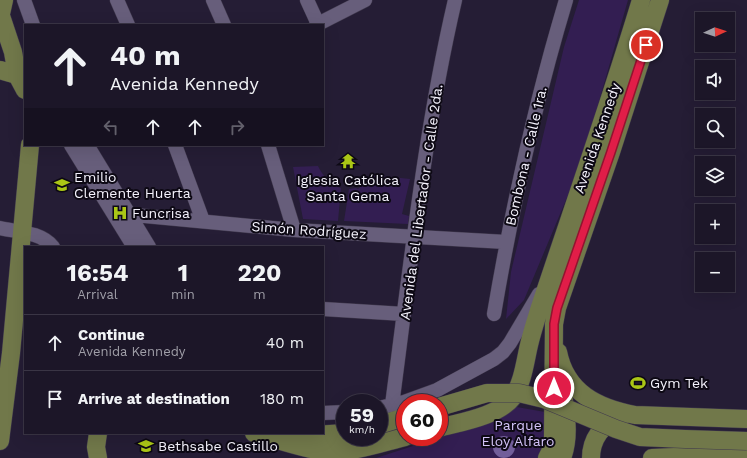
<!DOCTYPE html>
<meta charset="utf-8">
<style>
:root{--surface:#1c1628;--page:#251f30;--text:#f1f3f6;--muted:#a09fa8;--line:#3a3545}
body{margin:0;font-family:"Work Sans",sans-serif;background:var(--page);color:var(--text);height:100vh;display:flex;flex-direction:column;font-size:15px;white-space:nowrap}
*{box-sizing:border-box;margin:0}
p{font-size:13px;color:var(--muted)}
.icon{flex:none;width:22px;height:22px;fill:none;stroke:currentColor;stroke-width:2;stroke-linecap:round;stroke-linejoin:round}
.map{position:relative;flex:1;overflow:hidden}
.side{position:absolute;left:24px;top:246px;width:300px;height:188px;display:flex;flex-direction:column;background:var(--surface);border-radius:0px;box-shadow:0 4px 16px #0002,0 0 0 1px var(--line)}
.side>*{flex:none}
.hud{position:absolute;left:24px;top:24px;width:300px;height:122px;border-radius:0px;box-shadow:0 4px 16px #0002,0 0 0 1px var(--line);background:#1c1628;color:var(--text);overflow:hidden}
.needle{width:26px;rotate:87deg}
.fabs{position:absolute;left:695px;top:12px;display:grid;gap:8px}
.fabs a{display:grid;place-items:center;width:40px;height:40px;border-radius:0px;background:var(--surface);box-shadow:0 4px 16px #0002,0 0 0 1px var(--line);font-size:20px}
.speed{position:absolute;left:336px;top:394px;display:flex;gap:8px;font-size:20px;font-weight:700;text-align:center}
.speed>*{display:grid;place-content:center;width:52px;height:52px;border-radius:50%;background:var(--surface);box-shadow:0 4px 16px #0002,0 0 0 1px var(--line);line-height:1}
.speed small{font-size:10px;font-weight:400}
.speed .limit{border:6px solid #d22;background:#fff;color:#111}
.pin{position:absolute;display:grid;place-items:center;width:34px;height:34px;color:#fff;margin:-17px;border:2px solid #fff;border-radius:50%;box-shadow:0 1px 4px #0007}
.me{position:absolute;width:44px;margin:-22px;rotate:0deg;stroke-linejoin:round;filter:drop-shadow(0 0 3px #0008)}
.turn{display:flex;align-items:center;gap:14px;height:84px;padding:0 20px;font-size:18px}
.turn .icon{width:52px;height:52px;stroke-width:2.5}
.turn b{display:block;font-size:28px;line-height:34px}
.lanes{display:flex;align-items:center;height:38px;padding:0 20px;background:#0003;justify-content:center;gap:20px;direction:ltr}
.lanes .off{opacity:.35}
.eta{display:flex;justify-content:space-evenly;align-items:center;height:68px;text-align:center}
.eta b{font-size:24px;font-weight:700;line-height:28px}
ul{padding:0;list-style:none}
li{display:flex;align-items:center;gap:12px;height:56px;padding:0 20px;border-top:1px solid var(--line)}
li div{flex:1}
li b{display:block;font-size:15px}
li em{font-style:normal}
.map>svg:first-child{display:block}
.green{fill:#331e52}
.water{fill:#725e9a}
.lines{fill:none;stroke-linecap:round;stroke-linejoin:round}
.minor-casing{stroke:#413a4e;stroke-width:15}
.major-casing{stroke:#413a4e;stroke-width:19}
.minor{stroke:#675e7b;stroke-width:14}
.major{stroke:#71784a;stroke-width:18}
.major-bridge-casing{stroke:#413a4e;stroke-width:19;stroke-linecap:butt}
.major-bridge{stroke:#71784a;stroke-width:18}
.route-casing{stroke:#92132f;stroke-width:10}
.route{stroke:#e11d48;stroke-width:7}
.labels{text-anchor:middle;stroke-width:4;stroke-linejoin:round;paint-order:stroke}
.street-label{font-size:14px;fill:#f5f3fd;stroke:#0d0914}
.poi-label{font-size:14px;fill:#f5f3fd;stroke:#0d0914;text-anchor:start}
.park-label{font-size:14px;fill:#d3c3f8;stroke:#0d0914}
</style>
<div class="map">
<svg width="747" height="458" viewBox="0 0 747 458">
<rect width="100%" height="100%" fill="#251d35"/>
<!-- green -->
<path class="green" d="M579,0H628L581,164L524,300L506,319L511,272L564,47Z
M318,166C322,175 332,186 341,188L338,221L303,219L293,167Z
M373,175L410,179L402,214L409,216L408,224L344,221L349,189L356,188L358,189Z
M511,406L545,412V453L540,458H376L490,421Z"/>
<!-- water -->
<path class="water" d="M493 447a11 11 0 1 1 22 0a11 11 0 1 1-22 0Z"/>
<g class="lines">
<!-- minor casing -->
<g class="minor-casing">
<path id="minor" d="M24,0L33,25
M117,0L128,25
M213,0L224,25
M307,0L318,24
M316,25L365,0
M71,145L134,247
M87,145L149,247
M175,145L203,221
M268,145L294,230
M113,213L294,230L506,242
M0,228C18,232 41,232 53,247
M323,309L404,314
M494,314C512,208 535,103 566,0
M392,405C410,270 424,133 455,0
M379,408L404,402L437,390L494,359L503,352L510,343L539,294
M323,413L345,412"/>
</g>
<!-- major casing -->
<g class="major-casing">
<path id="major" d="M1,16L13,52L17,75L25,90
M0,18L4,0
M0,70L17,75
M558,352C566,393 598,408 635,415L747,419
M379,425L405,417
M439,428C461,422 499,416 513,397C523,382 525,362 529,345C532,332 536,320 540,307C574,205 610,103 641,0
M98,433L96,447L98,458
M254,433C283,441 314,454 344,451C365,449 385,442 405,437
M301,433L315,435L345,433
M0,441L11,353L30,145
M547,458L553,446V436L554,324L557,308L611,152L660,0
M562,458C570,437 566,415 563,394
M591,458C591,440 602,423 620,418
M652,458L676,457L747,458"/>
</g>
<!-- minor -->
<use href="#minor" class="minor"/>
<!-- major -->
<use href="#major" class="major"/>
<!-- major-bridge casing -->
<g class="major-bridge-casing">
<path id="major-bridge" d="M439,407L487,393H519L544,399L616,429L640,437L685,439L747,441"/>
</g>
<!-- major-bridge -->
<use href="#major-bridge" class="major-bridge"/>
</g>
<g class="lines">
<!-- route casing -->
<g class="route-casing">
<path id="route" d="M554,388V324L557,308L611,152L646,45"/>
</g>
<!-- route -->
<use href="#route" class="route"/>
</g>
<!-- icons -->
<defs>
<g id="temple-bare" transform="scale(1.2)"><path d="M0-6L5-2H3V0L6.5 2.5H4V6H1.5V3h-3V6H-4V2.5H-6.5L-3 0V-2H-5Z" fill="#abc616" stroke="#0d0914" stroke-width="2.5" paint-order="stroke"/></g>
<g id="school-bare" transform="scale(1.2)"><path d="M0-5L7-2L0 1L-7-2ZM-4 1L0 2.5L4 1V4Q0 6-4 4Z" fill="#abc616" stroke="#0d0914" stroke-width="2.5" paint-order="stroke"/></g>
<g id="hospital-bare" transform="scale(1.2)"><path d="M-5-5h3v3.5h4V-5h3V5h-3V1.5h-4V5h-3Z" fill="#abc616" stroke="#0d0914" stroke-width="2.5" paint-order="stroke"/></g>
<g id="stadium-bare" transform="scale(1.2)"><path d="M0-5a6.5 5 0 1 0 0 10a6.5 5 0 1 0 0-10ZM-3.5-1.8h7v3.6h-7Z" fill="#abc616" stroke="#0d0914" stroke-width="2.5" paint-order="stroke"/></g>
</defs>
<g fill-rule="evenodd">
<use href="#temple-bare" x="348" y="161"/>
<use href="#school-bare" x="62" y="185"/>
<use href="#hospital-bare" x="120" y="213"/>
<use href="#stadium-bare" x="638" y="383"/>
<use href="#school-bare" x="146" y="446"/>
</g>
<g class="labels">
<!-- street labels -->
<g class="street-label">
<text transform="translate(597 138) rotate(-71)" y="5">Avenida Kennedy</text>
<text transform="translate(526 156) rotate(-77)" y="5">Bombona - Calle 1ra.</text>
<text transform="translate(421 202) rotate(-82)" y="5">Avenida del Libertador - Calle 2da.</text>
<text transform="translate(309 230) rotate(4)" y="5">Simón Rodríguez</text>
</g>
<!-- poi labels -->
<g class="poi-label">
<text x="74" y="182">Emilio<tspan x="74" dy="16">Clemente Huerta</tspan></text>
<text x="348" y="185" text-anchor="middle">Iglesia Católica<tspan x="348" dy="16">Santa Gema</tspan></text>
<text x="132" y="218">Funcrisa</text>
<text x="650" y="388">Gym Tek</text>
<text x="158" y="451">Bethsabe Castillo</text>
</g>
<!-- park labels -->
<g class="park-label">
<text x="518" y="430">Parque<tspan x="518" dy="16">Eloy Alfaro</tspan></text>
</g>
</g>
</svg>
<div class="fabs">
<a><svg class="needle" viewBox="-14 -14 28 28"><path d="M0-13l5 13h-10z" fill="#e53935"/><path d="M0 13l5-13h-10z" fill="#a09fa8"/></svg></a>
<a><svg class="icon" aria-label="sound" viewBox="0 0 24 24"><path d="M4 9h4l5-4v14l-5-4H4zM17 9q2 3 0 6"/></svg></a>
<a><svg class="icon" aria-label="search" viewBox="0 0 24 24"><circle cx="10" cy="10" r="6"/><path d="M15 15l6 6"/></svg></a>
<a><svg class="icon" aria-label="layers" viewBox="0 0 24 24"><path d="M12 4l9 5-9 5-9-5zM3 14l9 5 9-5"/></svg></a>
<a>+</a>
<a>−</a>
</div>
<div class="speed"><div>59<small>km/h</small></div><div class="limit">60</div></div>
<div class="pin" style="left:646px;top:45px;background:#d93025"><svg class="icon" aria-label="arrive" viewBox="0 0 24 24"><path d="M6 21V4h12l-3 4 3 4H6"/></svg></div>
<svg class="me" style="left:554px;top:388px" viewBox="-20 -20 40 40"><circle r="17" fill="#e11d48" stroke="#fff" stroke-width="3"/><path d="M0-11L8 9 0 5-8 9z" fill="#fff"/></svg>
<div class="hud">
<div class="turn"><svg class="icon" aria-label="ahead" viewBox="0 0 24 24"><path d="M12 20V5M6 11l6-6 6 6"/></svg><div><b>40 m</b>Avenida Kennedy</div></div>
<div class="lanes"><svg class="icon off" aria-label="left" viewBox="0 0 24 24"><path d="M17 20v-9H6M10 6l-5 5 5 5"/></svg><svg class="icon" aria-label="ahead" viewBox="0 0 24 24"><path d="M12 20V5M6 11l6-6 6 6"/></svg><svg class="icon" aria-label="ahead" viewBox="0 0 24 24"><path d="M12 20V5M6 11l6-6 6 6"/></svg><svg class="icon off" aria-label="right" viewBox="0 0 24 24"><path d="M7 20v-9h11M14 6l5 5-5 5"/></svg></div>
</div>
<section class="side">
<div class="eta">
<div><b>16:54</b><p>Arrival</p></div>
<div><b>1</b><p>min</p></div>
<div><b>220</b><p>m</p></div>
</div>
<ul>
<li><svg class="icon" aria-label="ahead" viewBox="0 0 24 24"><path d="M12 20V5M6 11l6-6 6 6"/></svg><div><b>Continue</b><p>Avenida Kennedy</p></div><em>40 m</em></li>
<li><svg class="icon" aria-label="arrive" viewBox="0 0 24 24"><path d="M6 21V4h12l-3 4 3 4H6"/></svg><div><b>Arrive at destination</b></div><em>180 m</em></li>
</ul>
</section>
</div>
